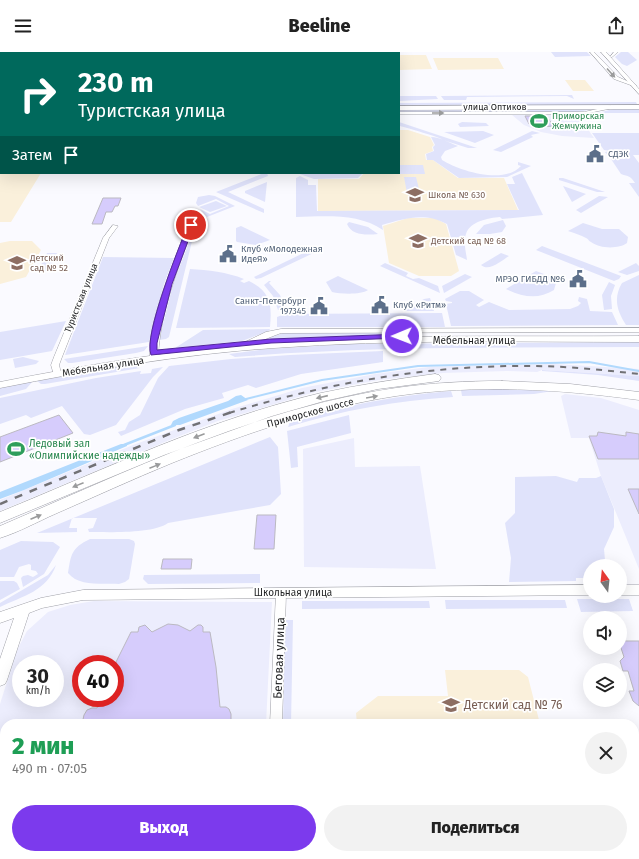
<!DOCTYPE html>
<html lang="ru">
<meta charset="utf-8">
<style>
:root{--surface:#fff;--page:#f2f2f2;--text:#222;--muted:#767676;--accent:#7c3aed}
body{margin:0;font-family:"Fira Sans",sans-serif;background:var(--page);color:var(--text);height:100vh;display:flex;flex-direction:column;font-size:15px;white-space:nowrap}
*{box-sizing:border-box;margin:0}
p{font-size:13px;color:var(--muted)}
.icon{flex:none;width:22px;height:22px;fill:none;stroke:currentColor;stroke-width:2;stroke-linecap:round;stroke-linejoin:round}
.map{position:relative;flex:1;overflow:hidden}
.side{position:absolute;left:0px;top:667px;width:639px;height:140px;display:flex;flex-direction:column;background:var(--surface);border-radius:16px 16px 0 0;box-shadow:0 4px 16px #0002}
.side>*{flex:none}
.hud{position:absolute;left:0px;top:0px;width:400px;height:122px;box-shadow:0 4px 16px #0002;background:#00695c;color:#fff;overflow:hidden}
.needle{width:26px;rotate:345deg}
.buttons{position:absolute;left:583px;top:507px;display:grid;gap:8px}
.buttons a{display:grid;place-items:center;width:44px;height:44px;border-radius:50%;background:var(--surface);box-shadow:0 4px 16px #0002;font-size:20px}
.speed{position:absolute;left:12px;top:603px;display:flex;gap:8px;font-size:20px;font-weight:700;text-align:center}
.speed>*{display:grid;place-content:center;width:52px;height:52px;border-radius:50%;background:var(--surface);box-shadow:0 4px 16px #0002;line-height:1}
.speed small{font-size:10px;font-weight:400}
.speed .limit{border:6px solid #d22;background:#fff;color:#111}
.pin{position:absolute;display:grid;place-items:center;width:34px;height:34px;color:#fff;margin:-17px;border:2px solid #fff;border-radius:50%;box-shadow:0 1px 4px #0007}
.me{position:absolute;width:44px;margin:-22px;rotate:269deg;stroke-linejoin:round;filter:drop-shadow(0 0 3px #0008)}
.turn{display:flex;align-items:center;gap:14px;height:84px;padding:0 12px;font-size:18px}
.turn .icon{width:52px;height:52px;stroke-width:2.5}
.turn b{display:block;font-size:28px;line-height:34px}
.then{display:flex;align-items:center;height:38px;padding:0 12px;background:#0003;gap:8px;font-size:15px}
.round{display:grid;place-items:center;flex:none;width:42px;height:42px;border-radius:21px;background:var(--page)}
.head{display:flex;align-items:center;justify-content:space-between;height:68px;padding:0 12px}
h1{font-size:24px;font-weight:800;line-height:30px;color:#1e9e55}
.action{display:flex;gap:8px;margin-top:auto;padding:8px 12px}
.action a{flex:1;height:46px;border-radius:24px;background:var(--accent);color:#fff;font-size:16px;font-weight:800;line-height:46px;text-align:center}
.action a+a{background:var(--page);color:var(--text)}
header{display:flex;justify-content:space-between;align-items:center;height:52px;padding:0 12px;background:var(--surface);font-size:18px;font-weight:800}
.map>svg:first-child{display:block}
.built{fill:#ecedfd;fill-rule:evenodd}
.education{fill:#faf0db}
.green{fill:#e0e3fb}
.water{fill:#b1d9fd}
.lines{fill:none;stroke-linecap:round;stroke-linejoin:round}
.stream-far1{stroke:#b1d9fd;stroke-width:2}
.stream{stroke:#b1d9fd;stroke-width:2.5}
.building{fill:#d6ccfc;stroke:#bbb9c1}
.minor-casing{stroke:#a0a1a8;stroke-width:1}
.tertiary-casing{stroke:#a0a1a8;stroke-width:1}
.primary-casing{stroke:#a0a1a8;stroke-width:1}
.minor{fill:#fff;fill-rule:evenodd}
.tertiary{fill:#fff;fill-rule:evenodd}
.primary{fill:#fff;fill-rule:evenodd}
.rail-far1{stroke:#717175;stroke-width:2;stroke-dasharray:6 6;stroke-linecap:butt}
.rail{stroke:#717175;stroke-width:2.5;stroke-dasharray:8 8;stroke-linecap:butt}
.oneway{fill:#9a9b9c}
.route{fill:#7c3aed;stroke:#51269a}
.labels{text-anchor:middle;stroke-width:3.5;stroke-linejoin:round;paint-order:stroke}
.far-street-label{font-size:9px;fill:#1f2022;stroke:#fff}
.far-leisure-label{font-size:9px;fill:#27864d;stroke:#fff;text-anchor:start}
.far-service-label{font-size:9px;fill:#4e5e75;stroke:#fff;text-anchor:start}
.far-education-label{font-size:9px;fill:#785e54;stroke:#fff;text-anchor:start}
.street-label{font-size:10px;fill:#1f2022;stroke:#fff}
.leisure-label{font-size:10px;fill:#27864d;stroke:#fff;text-anchor:start}
.near-street-label{font-size:12px;fill:#1f2022;stroke:#fff}
.near-education-label{font-size:12px;fill:#785e54;stroke:#fff;text-anchor:start}
</style>
<header><svg class="icon" aria-label="menu" viewBox="0 0 24 24"><path d="M4 6h16M4 12h16M4 18h16"/></svg>Beeline<svg class="icon" aria-label="share" viewBox="0 0 24 24"><path d="M12 15V3M7 8l5-5 5 5M5 13v7h14v-7"/></svg></header>
<div class="map">
<svg width="639" height="807" viewBox="0 0 639 807">
<rect width="100%" height="100%" fill="#fafaff"/>
<!-- built -->
<path class="built" d="M512,63H578L594,86L562,84L541,80L524,73Z
M555,312L639,317V324L542,318L537,320L507,319L443,321L379,328L315,340L218,369L172,387L0,459V448L133,393L232,357L302,336L375,322L429,315Z
M565,342L601,346L639,358V517L601,424L589,386H571L561,344Z
M354,386L355,415L420,414L436,517L304,515L303,397Z
M94,549L272,550L266,672H5V802H260V807H0V652L17,598L27,579L48,560L70,553ZM21,612H55V646H21ZM81,612H115V646H81Z"/>
<!-- education -->
<path class="education" d="M399,3H426L432,17L399,18Z
M433,6H498L504,17L438,18Z
M565,28H585L594,39H573Z
M399,78H408L430,85L434,93L432,95L433,99L425,102L426,108H433L458,126H504L518,158L318,159V127H359L364,121H399Z
M0,103L1,121H41L11,170H0Z
M408,166H435L446,172L459,219L451,224H419L389,211L383,174Z
M10,189H32L41,198L26,225L0,232V191Z
M445,618H519L528,625L540,672H357L356,661L378,644H448Z"/>
<!-- green -->
<path class="green" d="M551,0H587L591,4L555,5Z
M621,0H628L637,8L627,14L622,12L615,5Z
M572,43L574,47L567,44L467,45L466,48H444L441,44Z
M399,44H436L438,47L399,49Z
M636,50L638,54H399V51Z
M639,56V61H598L613,57Z
M399,57H595L577,60H399Z
M399,70L477,96H468L443,88C440,85 407,76 400,74Z
M462,70L486,71L489,74L460,75L458,72Z
M483,79L494,83L475,91L444,80Z
M532,79L540,81L531,83L533,85L501,100L493,98Z
M592,81H639V103H633L639,111V145L629,131H635C630,123 629,125 621,122L611,107H625L623,105H609L605,100L611,99L604,98Z
M431,85C440,85 449,91 458,94L445,99L441,105L442,108C460,119 504,133 521,114L518,113V110L531,114L507,125L459,126L433,108H427L426,102L434,99L433,95L435,93Z
M399,113H423L425,122H387L399,121Z
M264,121H267L268,124L228,140L264,157V161L216,140Z
M297,121H363L358,126L314,127Z
M522,121L543,163L502,167L500,165C489,166 470,169 466,182C463,189 466,200 467,208L456,203L447,172C425,160 405,166 382,173L383,178C359,161 325,164 296,165V126L300,124L308,128V133H316L317,159L519,158L507,132H515L512,125Z
M404,125H416L420,141H407Z
M559,126H563L605,140H597L559,128Z
M267,130L265,150L245,141V139Z
M563,134L586,142L572,150Z
M209,143L215,144L235,154L207,165L200,157L210,162L229,154L216,147L198,154L196,151L198,145Z
M599,144L608,145L581,161L576,158Z
M216,149L227,154L210,160L199,155Z
M503,168L506,174L502,180L490,182H476L484,173Z
M349,170L368,175L378,182C367,183 352,184 347,172Z
M583,171L602,177H619L628,185L627,191C619,197 600,197 591,190C588,189 589,187 586,186C581,183 574,181 568,179Z
M241,174L243,175L270,188L256,193L237,190L236,189V176Z
M191,185H193L169,285L166,287L159,288L173,232Z
M318,194L324,196L261,226L256,227L254,225Z
M542,194L621,224L619,227L614,229L536,198Z
M47,201H57L49,219H38Z
M501,201L509,204C501,209 489,220 481,213Z
M103,205L174,206L164,232L149,290L65,303Z
M385,211L408,221L406,224L413,227L419,226L438,234L440,241L380,214Z
M636,211L639,214V219L627,223L618,220Z
M190,217C208,218 227,220 244,227L240,229L244,231L249,229C271,240 272,253 270,275L176,276Z
M536,219L552,225L556,231L554,238C538,248 523,245 506,237Z
M465,222L472,225L444,241L442,234Z
M639,223V273H626C617,259 613,246 622,231Z
M338,224L368,238C361,243 341,242 332,240L326,230Z
M269,229H271L269,231L280,243L285,256H290L286,258H278L273,244L264,233Z
M609,230L615,233L611,244L612,257L604,258L602,243Z
M460,239H469L484,248L476,253L479,255L489,250L509,258L570,257L578,254L581,251L578,249L579,245L587,247L590,259L612,260L618,273L451,274L446,252L452,251V250L446,249L445,247Z
M430,246L434,259H403L424,247Z
M442,261L445,275H277V265L285,262Z
M66,269L52,299L0,308V280Z
M270,277L269,279L242,289L175,296L203,278Z
M283,281H400L401,282L265,287Z
M639,290V295C504,296 369,294 235,305L229,302L267,297L350,292Z
M148,294L144,299L136,301L72,311H68L64,307Z
M383,299V310L301,322L256,336L248,333L222,341L224,346L185,357L121,384L118,380L125,378L129,370L140,363L158,326L169,314L231,307L290,303Z
M23,305L39,309L36,312L15,316L13,307Z
M131,312H135L140,316L45,332H41L37,329Z
M163,315L153,325L116,373L90,383L84,382L62,354L31,366L26,363L0,372V346L96,326L141,319L140,322L151,321L152,317Z
M542,318L639,324V329L598,323L542,319Z
M33,329L26,337L0,344V336Z
M500,336L559,338L534,342L462,344L461,338Z
M451,339L453,345C394,349 344,358 288,375L290,370C343,353 396,344 451,339Z
M349,363L351,381L297,395L298,415L291,416L287,379Z
M270,385L278,395L281,442L270,453L168,471C153,482 109,480 89,480L88,477L93,476L97,466H72L69,476H77V480L37,481Z
M556,424L577,430L579,426H596L601,424L614,457V475L604,497L605,508L612,514H590V526H576V529L509,530L511,506L505,471L515,461V425Z
M90,487H129L134,489L135,492L129,527L125,530L119,532C102,531 79,535 68,521C71,503 71,496 90,487Z
M21,489L53,490L60,495L44,522L23,535L21,526L23,524L28,523L33,525L38,522L36,519L31,518V513L29,512L19,515L14,525H0V498Z
M56,513C47,539 23,544 0,555V551L48,523Z
M260,522V531L148,532L143,527L144,523Z
M0,529H14L17,531L20,537L0,548Z
M577,547H629L633,559L581,560Z
M445,548H565L567,556L446,557Z
M302,549H429L430,556L302,557Z
M285,568H293L291,672H283Z"/>
<!-- water -->
<path class="water" d="M241,343L248,348L180,373H171L173,369L179,366L228,349L236,344Z
M121,392H127V394L24,438L0,447V440Z"/>
<g class="lines">
<!-- stream-far1 -->
<path class="stream-far1" d="M246,347L322,328L418,314L589,310L639,319"/>
<!-- stream -->
<path class="stream" d="M124,393L175,373"/>
</g>
<!-- building -->
<path class="building" d="M525,64H547L553,74L540,75L538,72H529Z
M103,146H121L118,154H115L112,160H106L102,172H92Z
M59,363L73,381L0,410V385Z
M598,380L626,384V380L639,382V407H598L589,384H597Z
M628,437H639V462Z
M257,463H276L274,497H254Z
M163,507H192L191,517H161Z
M168,572L178,573L190,579L198,573H201L203,575V580H210L216,615L220,655H226L229,657L231,662V672H82L84,663L87,658L92,656H97L101,646H115V612L131,580H138L139,575L145,573L152,580Z
M623,589H639V654L633,649L629,639H634L628,619H623L620,609L624,605L620,593Z"/>
<g class="lines">
<!-- minor casing -->
<g class="minor-casing">
<path id="minor" d="M188,0H192V1H188Z
M590,0H594L618,25L636,33V35L614,27Z
M614,0H618L612,5H610Z
M611,54L613,56L584,62H399V60H584Z
M0,62H1V64H0Z
M191,171L194,173C178,217 160,259 158,306L157,308H151C142,284 178,199 188,173Z
M113,173L118,174L109,186L62,305L59,313L61,321L57,323H54L51,313L54,305L103,186Z
M639,276V280L281,281L250,293H244L243,291L266,280L281,277Z
M281,537L285,538L286,541L282,672H270L276,541L277,538Z
M264,802H278V807H264Z"/>
</g>
<!-- tertiary casing -->
<g class="tertiary-casing">
<path id="tertiary" d="M215,0H219V1H215Z
M601,0H606L639,37V42Z
M639,53V57L399,58V54Z
M0,55H1V59H0Z
M639,284V290C518,290 396,287 274,296C182,302 91,318 0,336V330C91,312 182,297 274,290C396,282 518,285 639,284Z
M590,533V543L83,548L42,556L29,561L7,628L5,632L0,634V607L14,566L0,571V560L41,546L83,538Z
M620,533H639V543H620Z"/>
</g>
<!-- primary casing -->
<g class="primary-casing">
<path id="primary" d="M435,322L439,323L441,326L439,329L378,337L324,349L272,364L164,403L0,471V460C105,417 210,367 321,341C359,333 397,327 435,322Z
M502,329L570,332L639,340V348C558,337 477,332 396,344C318,356 244,382 172,411C133,427 94,445 55,462C37,470 19,480 0,486V474C128,419 257,356 396,336C431,331 467,329 502,329Z"/>
</g>
<!-- minor -->
<use href="#minor" class="minor"/>
<!-- tertiary -->
<use href="#tertiary" class="tertiary"/>
<!-- primary -->
<use href="#primary" class="primary"/>
<!-- rail-far1 -->
<path class="rail-far1" d="M229,361C327,331 428,313 530,314C567,314 603,318 639,322"/>
<!-- rail -->
<path class="rail" d="M0,452L179,378L232,360"/>
</g>
<!-- one-way arrows -->
<defs><path id="oneway-solid" d="M-6-.8H1V-3.2L6.5 0L1 3.2V.8H-6Z"/></defs>
<g class="oneway">
<use href="#oneway-solid" transform="translate(611 21) rotate(48)"/>
<use href="#oneway-solid" transform="translate(438 61)"/>
<use href="#oneway-solid" transform="translate(322 345) rotate(167)"/>
<use href="#oneway-solid" transform="translate(372 345) rotate(-10)"/>
<use href="#oneway-solid" transform="translate(199 384) rotate(159)"/>
<use href="#oneway-solid" transform="translate(155 414) rotate(-22)"/>
<use href="#oneway-solid" transform="translate(78 433) rotate(158)"/>
<use href="#oneway-solid" transform="translate(36 465) rotate(-23)"/>
</g>
<!-- route -->
<path class="route" d="M191,171L194,173L172,232L157,291V298L271,287L402,282L406,284L402,286L271,291L151,303C143,284 179,195 188,173Z"/>
<!-- icons -->
<defs>
<g id="stadium-bare" transform="scale(1.38)"><path d="M0-5a6.5 5 0 1 0 0 10a6.5 5 0 1 0 0-10ZM-3.5-1.8h7v3.6h-7Z" fill="#2e9e5b" stroke="#fff" stroke-width="2.5" paint-order="stroke"/></g>
<g id="civic-bare" transform="scale(1.38)"><path d="M-.6-6.5H3V-4.5H.6V-3L4-1V1h2V6H-6V1h2V-1L-.6-3ZM-1.2 2.5V6h2.4V2.5Z" fill="#5c6f8a" stroke="#fff" stroke-width="2.5" paint-order="stroke"/></g>
<g id="school-bare" transform="scale(1.38)"><path d="M0-5L7-2L0 1L-7-2ZM-4 1L0 2.5L4 1V4Q0 6-4 4Z" fill="#8d6e63" stroke="#fff" stroke-width="2.5" paint-order="stroke"/></g>
</defs>
<g fill-rule="evenodd">
<use href="#stadium-bare" x="539" y="69"/>
<use href="#civic-bare" x="595" y="102"/>
<use href="#school-bare" x="415" y="143"/>
<use href="#school-bare" x="418" y="189"/>
<use href="#civic-bare" x="228" y="202"/>
<use href="#school-bare" x="17" y="211"/>
<use href="#civic-bare" x="578" y="227"/>
<use href="#civic-bare" x="380" y="253"/>
<use href="#civic-bare" x="319" y="254"/>
<use href="#stadium-bare" x="16" y="397"/>
<use href="#school-bare" x="451" y="653"/>
</g>
<g class="labels">
<!-- far-street labels -->
<g class="far-street-label">
<text x="495" y="58">улица Оптиков</text>
<text transform="translate(81 246) rotate(-68)" y="3">Туристская улица</text>
</g>
<!-- far-leisure labels -->
<g class="far-leisure-label">
<text x="552" y="67">Приморская<tspan x="552" dy="10">Жемчужина</tspan></text>
</g>
<!-- far-service labels -->
<g class="far-service-label">
<text x="608" y="105">СДЭК</text>
<text x="241" y="200">Клуб «Молодежная<tspan x="241" dy="10">ИдеЯ»</tspan></text>
<text x="565" y="230" text-anchor="end">МРЭО ГИБДД №6</text>
<text x="306" y="252" text-anchor="end">Санкт-Петербург<tspan x="306" dy="10">197345</tspan></text>
<text x="393" y="256">Клуб «Ритм»</text>
</g>
<!-- far-education labels -->
<g class="far-education-label">
<text x="428" y="146">Школа № 630</text>
<text x="431" y="192">Детский сад № 68</text>
<text x="30" y="209">Детский<tspan x="30" dy="10">сад № 52</tspan></text>
</g>
<!-- street labels -->
<g class="street-label">
<text x="474" y="292">Мебельная улица</text>
<text transform="translate(103 314) rotate(-9)" y="4">Мебельная улица</text>
<text transform="translate(310 360) rotate(-15)" y="4">Приморское шоссе</text>
<text x="293" y="544">Школьная улица</text>
</g>
<!-- leisure labels -->
<g class="leisure-label">
<text x="29" y="395">Ледовый зал<tspan x="29" dy="12">«Олимпийские надежды»</tspan></text>
</g>
<!-- near-street labels -->
<g class="near-street-label">
<text transform="translate(279 606) rotate(-88)" y="4">Беговая улица</text>
</g>
<!-- near-education labels -->
<g class="near-education-label">
<text x="464" y="657">Детский сад № 76</text>
</g>
</g>
</svg>
<div class="buttons">
<a><svg class="needle" viewBox="-14 -14 28 28"><path d="M0-13l5 13h-10z" fill="#e53935"/><path d="M0 13l5-13h-10z" fill="#767676"/></svg></a>
<a><svg class="icon" aria-label="sound" viewBox="0 0 24 24"><path d="M4 9h4l5-4v14l-5-4H4zM17 9q2 3 0 6"/></svg></a>
<a><svg class="icon" aria-label="layers" viewBox="0 0 24 24"><path d="M12 4l9 5-9 5-9-5zM3 14l9 5 9-5"/></svg></a>
</div>
<div class="speed"><div>30<small>km/h</small></div><div class="limit">40</div></div>
<div class="pin" style="left:191px;top:173px;background:#d93025"><svg class="icon" aria-label="arrive" viewBox="0 0 24 24"><path d="M6 21V4h12l-3 4 3 4H6"/></svg></div>
<svg class="me" style="left:402px;top:284px" viewBox="-20 -20 40 40"><circle r="17" fill="#7c3aed" stroke="#fff" stroke-width="3"/><path d="M0-11L8 9 0 5-8 9z" fill="#fff"/></svg>
<div class="hud">
<div class="turn"><svg class="icon" aria-label="right" viewBox="0 0 24 24"><path d="M7 20v-9h11M14 6l5 5-5 5"/></svg><div><b>230 m</b>Туристская улица</div></div>
<div class="then">Затем<svg class="icon" aria-label="arrive" viewBox="0 0 24 24"><path d="M6 21V4h12l-3 4 3 4H6"/></svg></div>
</div>
<section class="side">
<div class="head"><div><h1>2 мин</h1><p>490 m · 07:05</p></div><a class="round"><svg class="icon" aria-label="close" viewBox="0 0 24 24"><path d="M6 6l12 12M18 6L6 18"/></svg></a></div>
<div class="action"><a>Выход</a><a>Поделиться</a></div>
</section>
</div>
